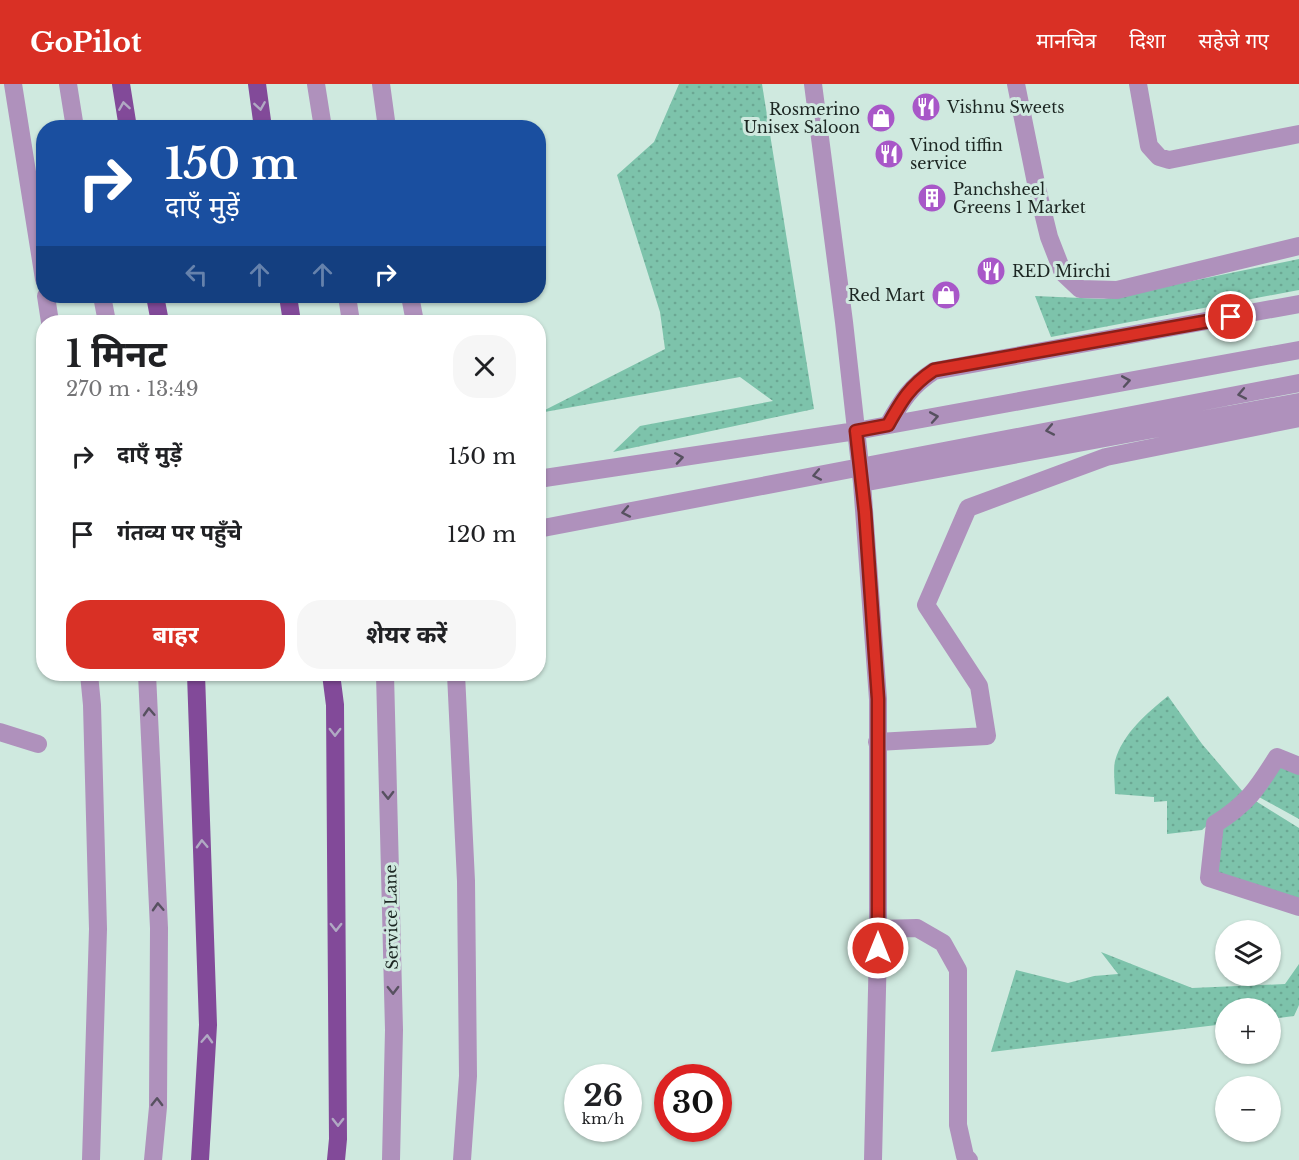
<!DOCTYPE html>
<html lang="hi">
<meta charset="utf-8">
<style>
:root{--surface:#fff;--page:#f6f6f6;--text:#202124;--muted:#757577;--accent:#d93025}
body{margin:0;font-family:"Libre Baskerville","Noto Sans Devanagari",serif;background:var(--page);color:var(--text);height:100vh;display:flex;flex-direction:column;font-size:22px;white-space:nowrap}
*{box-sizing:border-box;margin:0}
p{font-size:20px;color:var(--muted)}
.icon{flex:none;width:33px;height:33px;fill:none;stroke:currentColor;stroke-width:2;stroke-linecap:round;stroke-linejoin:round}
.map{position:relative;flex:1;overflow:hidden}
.sheet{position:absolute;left:36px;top:231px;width:510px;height:366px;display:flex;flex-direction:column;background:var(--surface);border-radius:24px;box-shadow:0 2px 4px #0004}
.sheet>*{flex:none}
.banner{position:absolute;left:36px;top:36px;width:510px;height:183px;border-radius:24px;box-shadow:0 2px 4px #0004;background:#1a4fa0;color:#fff;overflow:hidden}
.buttons{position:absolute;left:1215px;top:836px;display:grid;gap:12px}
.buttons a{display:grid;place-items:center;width:66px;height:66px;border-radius:50%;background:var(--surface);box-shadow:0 2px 4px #0004;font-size:30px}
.speed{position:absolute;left:564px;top:980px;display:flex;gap:12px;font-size:30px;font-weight:700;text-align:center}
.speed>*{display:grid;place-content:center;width:78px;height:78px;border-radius:50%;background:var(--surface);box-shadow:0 2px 4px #0004;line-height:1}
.speed small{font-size:15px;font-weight:400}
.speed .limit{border:9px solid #d22;background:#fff;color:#111}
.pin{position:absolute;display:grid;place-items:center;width:51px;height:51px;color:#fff;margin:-26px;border:3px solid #fff;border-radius:50%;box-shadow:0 2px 6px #0007}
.me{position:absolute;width:66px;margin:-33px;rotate:0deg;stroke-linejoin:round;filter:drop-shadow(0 0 4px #0008)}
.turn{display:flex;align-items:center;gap:21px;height:126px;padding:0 30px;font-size:27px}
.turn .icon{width:78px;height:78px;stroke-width:2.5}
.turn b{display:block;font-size:42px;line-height:51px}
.lanes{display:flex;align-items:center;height:57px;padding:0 30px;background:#0003;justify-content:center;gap:30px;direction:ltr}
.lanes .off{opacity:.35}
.round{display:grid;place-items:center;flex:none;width:63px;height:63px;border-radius:24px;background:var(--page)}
.overview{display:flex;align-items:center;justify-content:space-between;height:102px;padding:0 30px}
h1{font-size:36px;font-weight:700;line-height:45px}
.primary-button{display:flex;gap:12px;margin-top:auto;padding:12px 30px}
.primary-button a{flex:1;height:69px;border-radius:24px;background:var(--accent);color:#fff;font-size:24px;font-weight:700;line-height:69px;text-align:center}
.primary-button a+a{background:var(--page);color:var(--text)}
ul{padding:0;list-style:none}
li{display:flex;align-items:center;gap:18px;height:78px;padding:0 30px}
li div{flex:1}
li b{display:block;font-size:22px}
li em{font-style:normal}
header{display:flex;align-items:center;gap:36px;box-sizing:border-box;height:84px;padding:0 30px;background:var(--accent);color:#fff}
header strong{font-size:28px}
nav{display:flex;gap:33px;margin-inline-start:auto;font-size:21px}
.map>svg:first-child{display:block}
.garden{fill:url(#garden-dots)}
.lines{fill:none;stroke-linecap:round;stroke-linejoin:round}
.minor{stroke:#af91bc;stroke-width:18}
.major{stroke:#824a99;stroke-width:18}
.oneway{stroke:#b0a9c3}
.oneway2{stroke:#575160}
.route-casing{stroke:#8d1f18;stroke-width:15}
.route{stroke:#d93025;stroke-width:10}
.labels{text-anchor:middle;stroke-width:6;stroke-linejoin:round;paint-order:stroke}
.poi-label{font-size:16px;fill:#1c2622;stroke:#cfe9df;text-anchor:start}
.street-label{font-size:16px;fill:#1c2622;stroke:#cfe9df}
</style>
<header>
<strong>GoPilot</strong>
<nav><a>मानचित्र</a><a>दिशा</a><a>सहेजे गए</a></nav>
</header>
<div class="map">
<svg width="1299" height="1076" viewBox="0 0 1299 1076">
<defs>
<pattern id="garden-dots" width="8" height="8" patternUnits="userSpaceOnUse" patternTransform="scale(1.5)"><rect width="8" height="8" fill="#7dc3ab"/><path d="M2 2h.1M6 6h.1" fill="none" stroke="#6ba793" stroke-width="1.8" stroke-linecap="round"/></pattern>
</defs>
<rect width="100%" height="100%" fill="#cfe9df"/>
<!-- garden -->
<path class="garden" d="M679,0H762L814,325L613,368L640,342L773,317L740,293L539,329L665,265L660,228L617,91L654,58Z
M1299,175V206L1051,253L1035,212L1104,215Z
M1168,612L1202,660L1244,709L1202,746L1167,750V717L1154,718V713L1115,710C1115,700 1113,686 1115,677C1123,649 1147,629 1168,612Z
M1278,678L1299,686V735L1259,713Z
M1254,716L1299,744V819L1211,789L1222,739Z
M1101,868L1192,904L1285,900L1299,880V921L1294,932L1271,935L1270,924H1226L1225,940L991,968L1016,886L1068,899L1094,892L1118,890Z"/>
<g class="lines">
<!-- minor -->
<path class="minor" d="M13,0L44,195
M68,0L75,44
M316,0L323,44
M381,0L387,44
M813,0L844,238L862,399L878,615V864L873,1076
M1016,0L1037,104L1049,153L1063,189L1080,205L1117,206L1299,162
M1138,0L1149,62L1159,73L1169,76L1299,50
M46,212L50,238
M102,212L107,238
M347,212L351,238
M410,212L415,238
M888,341C902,316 911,302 934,287L1299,220
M538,395L856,347L1299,266
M862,399L1299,318
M538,445L1299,299
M89,590L92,621L98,845L91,1076
M147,590L159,844L158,1023L153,1076
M385,590L394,946L391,1076
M456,590L466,797L468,992L462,1076
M0,648L38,660
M877,658L987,652L979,602L926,521L968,424L1106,373L1299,334
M1299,682L1277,673C1257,705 1247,720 1215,740L1209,794L1299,823
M878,845L917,844L943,859L958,886V1041L965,1072L969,1076"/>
<!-- major -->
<path class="major" d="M121,0L128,44
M257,0L263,44
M155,212L160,238
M288,212L292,238
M196,590L208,941L200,1076
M331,590L335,621L338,1055L336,1076"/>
</g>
<!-- one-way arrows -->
<defs><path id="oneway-chevron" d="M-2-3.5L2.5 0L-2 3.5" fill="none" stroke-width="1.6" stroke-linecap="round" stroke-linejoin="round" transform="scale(1.5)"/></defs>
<g class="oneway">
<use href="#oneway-chevron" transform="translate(124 22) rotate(-99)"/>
<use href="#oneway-chevron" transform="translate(260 22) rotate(81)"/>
<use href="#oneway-chevron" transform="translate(335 648) rotate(90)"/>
<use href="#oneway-chevron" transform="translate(202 760) rotate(-92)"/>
<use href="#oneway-chevron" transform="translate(336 843) rotate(90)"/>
<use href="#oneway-chevron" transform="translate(207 955) rotate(-87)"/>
<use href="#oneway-chevron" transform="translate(338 1038) rotate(90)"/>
</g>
<g class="oneway2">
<use href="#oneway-chevron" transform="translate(1126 297) rotate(-10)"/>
<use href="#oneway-chevron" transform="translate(1242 310) rotate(169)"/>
<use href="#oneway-chevron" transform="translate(934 333) rotate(-10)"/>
<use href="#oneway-chevron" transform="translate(1050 346) rotate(169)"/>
<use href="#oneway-chevron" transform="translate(679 374) rotate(-9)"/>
<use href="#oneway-chevron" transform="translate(817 391) rotate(169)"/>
<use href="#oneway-chevron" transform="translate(626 428) rotate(169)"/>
<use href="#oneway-chevron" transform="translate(149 628) rotate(-93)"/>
<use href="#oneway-chevron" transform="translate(388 711) rotate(89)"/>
<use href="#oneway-chevron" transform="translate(158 823) rotate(-93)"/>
<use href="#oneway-chevron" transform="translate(393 906) rotate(89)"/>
<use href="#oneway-chevron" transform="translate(157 1018) rotate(-89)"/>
</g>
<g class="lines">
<!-- route casing -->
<g class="route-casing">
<path id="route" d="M878,864V615L865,428L856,347L888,341C902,316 910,302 934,286L1231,233"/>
</g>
<!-- route -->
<use href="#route" class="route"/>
</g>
<!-- icons -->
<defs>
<g id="restaurant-disc" transform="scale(1.5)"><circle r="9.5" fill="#a857c8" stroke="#cfe9df"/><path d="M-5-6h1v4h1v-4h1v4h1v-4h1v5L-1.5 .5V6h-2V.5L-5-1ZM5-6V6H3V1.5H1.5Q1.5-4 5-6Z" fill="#fff"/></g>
<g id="shop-disc" transform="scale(1.5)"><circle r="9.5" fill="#a857c8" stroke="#cfe9df"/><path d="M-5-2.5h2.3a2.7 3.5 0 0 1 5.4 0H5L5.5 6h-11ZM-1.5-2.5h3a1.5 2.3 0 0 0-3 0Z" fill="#fff"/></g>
<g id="building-disc" transform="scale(1.5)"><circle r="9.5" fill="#a857c8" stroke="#cfe9df"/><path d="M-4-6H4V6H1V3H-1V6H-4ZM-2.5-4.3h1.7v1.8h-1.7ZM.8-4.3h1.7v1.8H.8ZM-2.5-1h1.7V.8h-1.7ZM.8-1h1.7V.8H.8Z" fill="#fff"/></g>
</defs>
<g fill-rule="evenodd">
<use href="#restaurant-disc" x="926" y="23"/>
<use href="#shop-disc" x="881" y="34"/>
<use href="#restaurant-disc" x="889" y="70"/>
<use href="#building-disc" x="932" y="114"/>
<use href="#restaurant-disc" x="991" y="187"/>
<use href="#shop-disc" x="946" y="211"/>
</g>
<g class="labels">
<!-- poi labels -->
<g class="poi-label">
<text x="947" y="29">Vishnu Sweets</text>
<text x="860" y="31" text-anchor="end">Rosmerino<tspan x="860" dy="18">Unisex Saloon</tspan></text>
<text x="910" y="67">Vinod tiffin<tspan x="910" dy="18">service</tspan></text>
<text x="953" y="111">Panchsheel<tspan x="953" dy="18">Greens 1 Market</tspan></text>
<text x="1012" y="193">RED Mirchi</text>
<text x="925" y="217" text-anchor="end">Red Mart</text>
</g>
<!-- street labels -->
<g class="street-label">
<text transform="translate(391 833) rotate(-91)" y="6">Service Lane</text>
</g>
</g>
</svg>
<div class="buttons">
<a><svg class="icon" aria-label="layers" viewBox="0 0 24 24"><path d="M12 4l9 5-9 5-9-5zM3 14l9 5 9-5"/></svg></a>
<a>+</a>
<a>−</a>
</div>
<div class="speed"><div>26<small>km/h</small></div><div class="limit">30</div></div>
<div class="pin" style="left:1231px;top:233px;background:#d93025"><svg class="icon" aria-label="arrive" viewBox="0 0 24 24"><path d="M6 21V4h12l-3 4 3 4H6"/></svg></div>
<svg class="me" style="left:878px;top:864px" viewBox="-20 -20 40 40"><circle r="17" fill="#d93025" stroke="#fff" stroke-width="3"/><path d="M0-11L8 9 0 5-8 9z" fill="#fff"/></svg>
<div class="banner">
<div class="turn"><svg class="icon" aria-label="right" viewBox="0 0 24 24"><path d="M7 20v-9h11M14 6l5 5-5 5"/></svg><div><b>150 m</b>दाएँ मुड़ें</div></div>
<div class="lanes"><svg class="icon off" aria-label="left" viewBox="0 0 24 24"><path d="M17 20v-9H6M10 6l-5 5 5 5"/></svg><svg class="icon off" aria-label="ahead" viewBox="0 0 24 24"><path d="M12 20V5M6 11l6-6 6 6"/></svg><svg class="icon off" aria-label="ahead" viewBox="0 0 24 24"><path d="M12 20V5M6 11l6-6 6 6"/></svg><svg class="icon" aria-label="right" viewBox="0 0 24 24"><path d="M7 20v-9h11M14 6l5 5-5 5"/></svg></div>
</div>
<section class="sheet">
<div class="overview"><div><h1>1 मिनट</h1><p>270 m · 13:49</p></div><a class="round"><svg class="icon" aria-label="close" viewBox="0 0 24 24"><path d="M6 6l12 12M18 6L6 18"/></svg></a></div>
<ul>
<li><svg class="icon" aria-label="right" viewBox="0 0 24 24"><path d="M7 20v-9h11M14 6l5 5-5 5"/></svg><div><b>दाएँ मुड़ें</b></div><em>150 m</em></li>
<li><svg class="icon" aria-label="arrive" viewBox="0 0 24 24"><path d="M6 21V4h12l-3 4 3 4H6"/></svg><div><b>गंतव्य पर पहुँचे</b></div><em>120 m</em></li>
</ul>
<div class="primary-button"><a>बाहर</a><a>शेयर करें</a></div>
</section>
</div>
